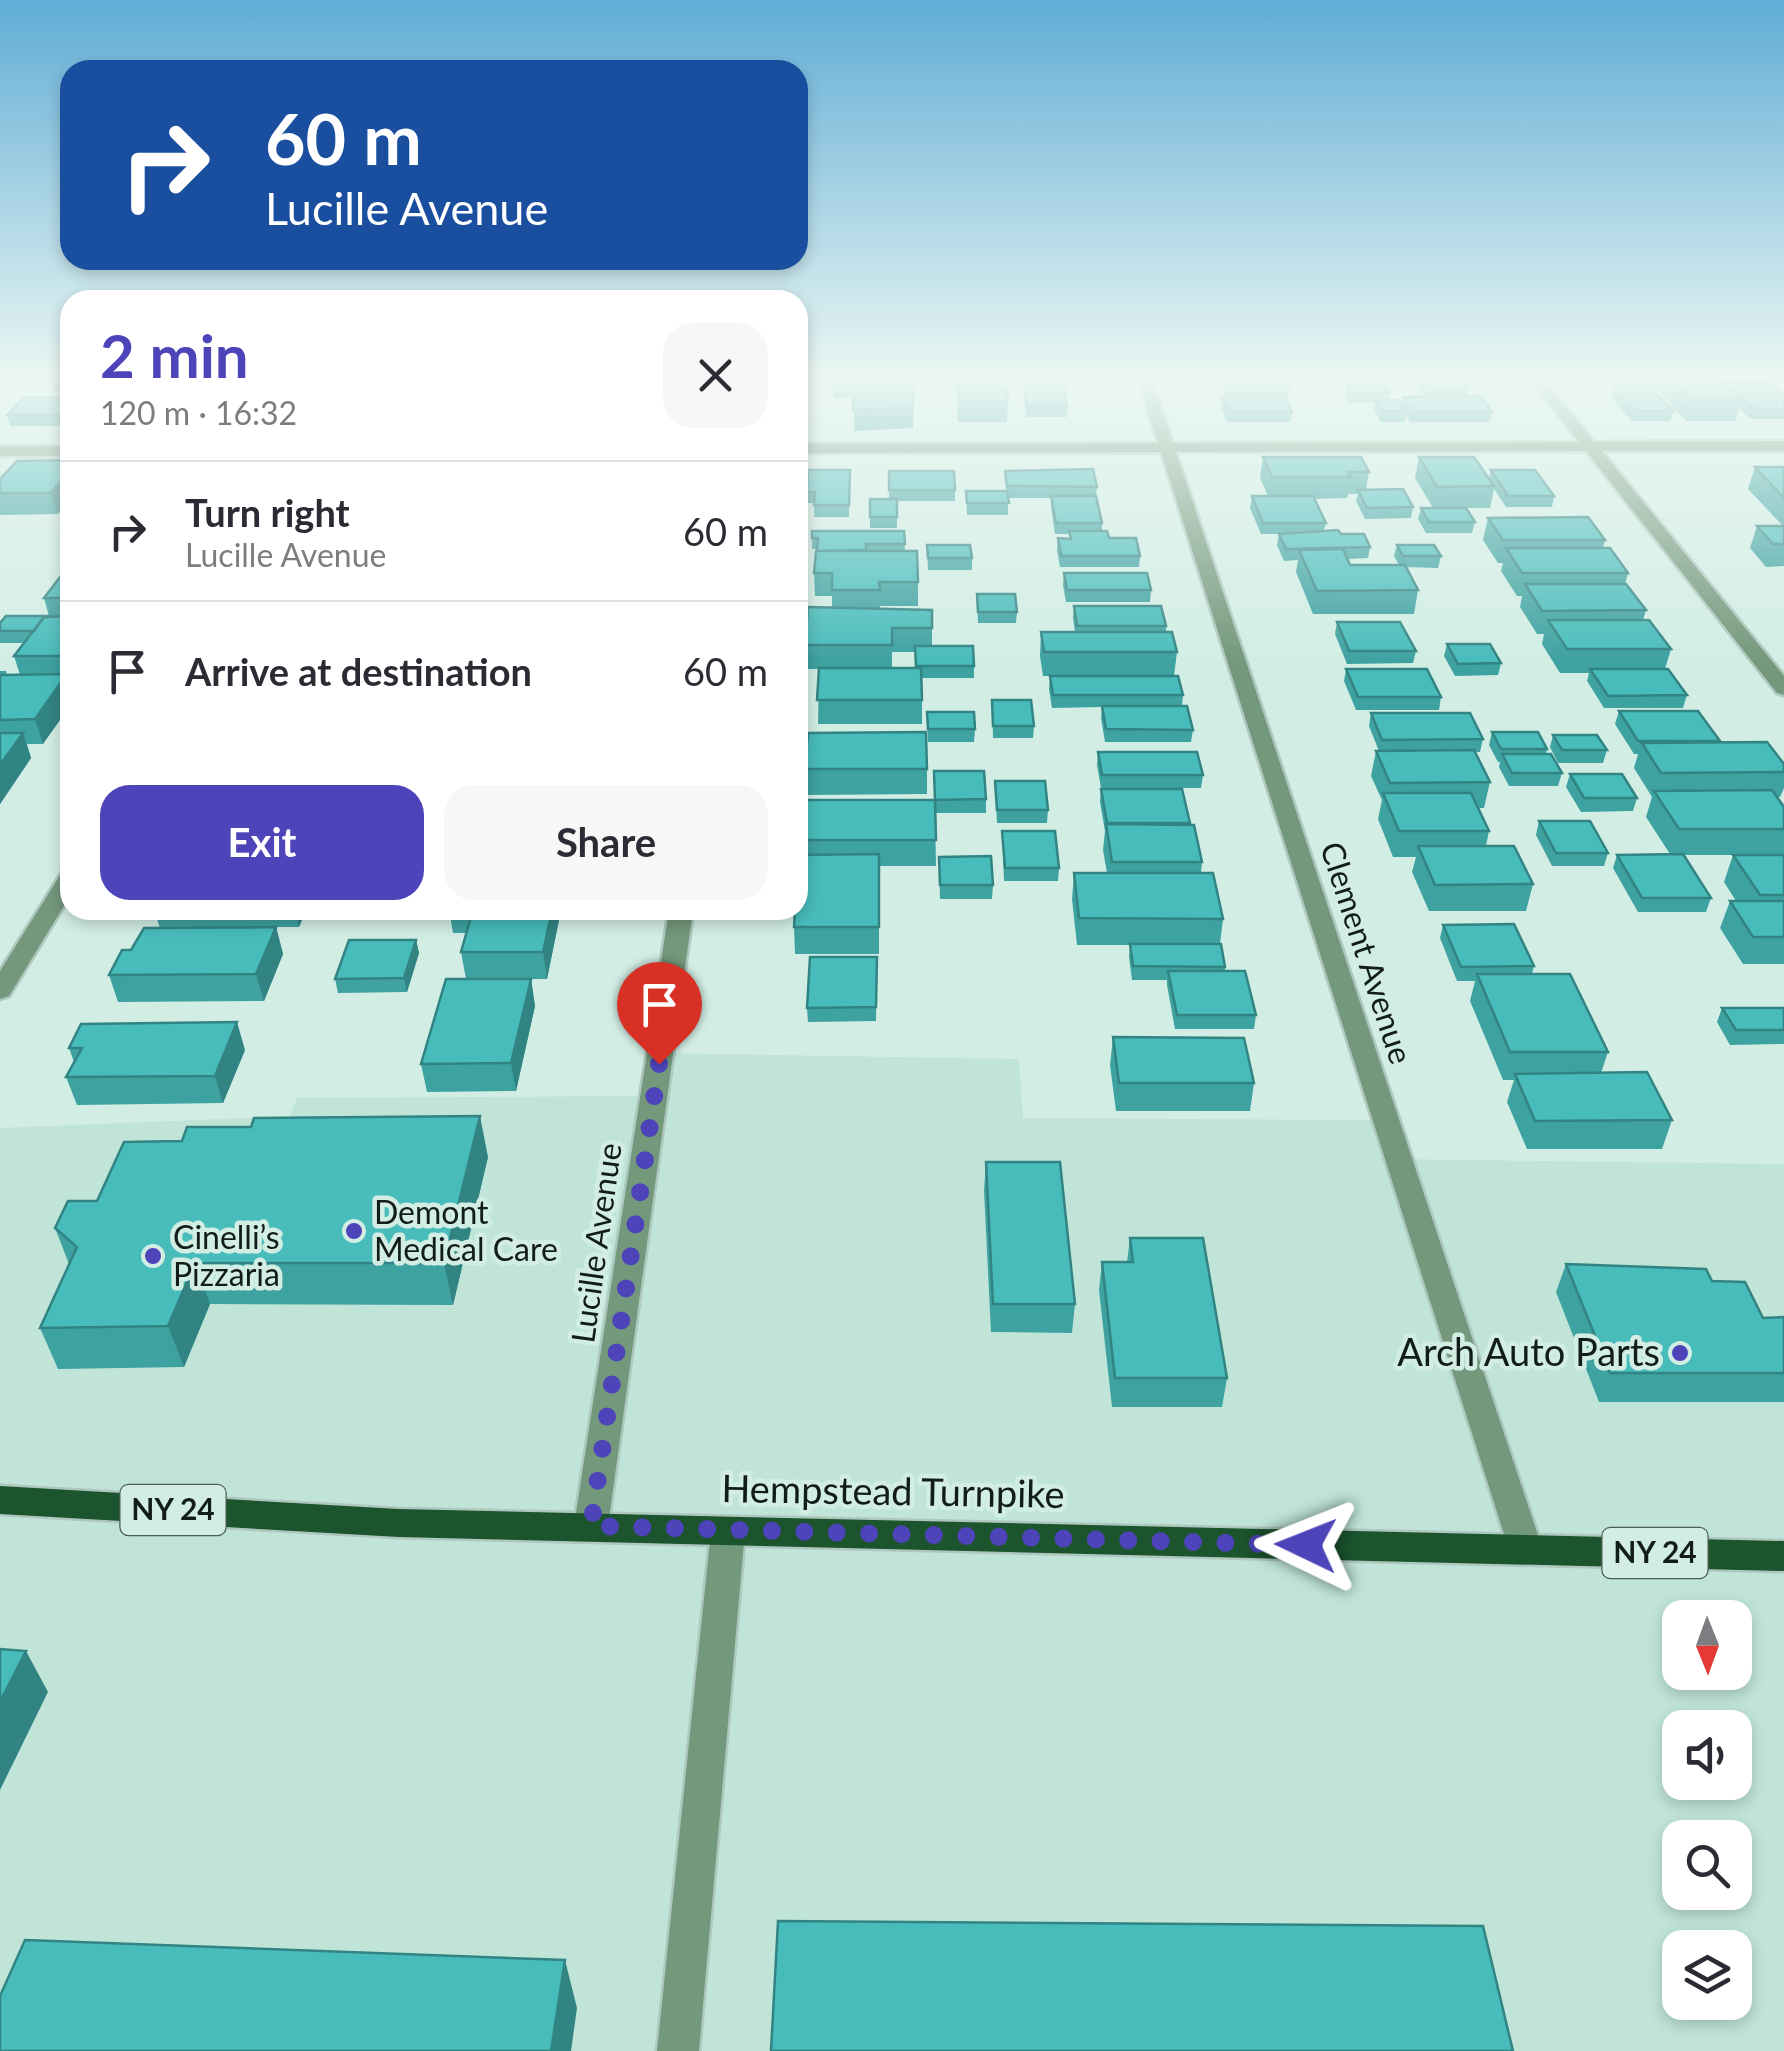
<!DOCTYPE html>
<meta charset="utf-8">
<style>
:root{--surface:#fff;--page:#f7f7f7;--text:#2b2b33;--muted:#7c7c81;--line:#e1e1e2;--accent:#4d44ba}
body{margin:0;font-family:Lato,sans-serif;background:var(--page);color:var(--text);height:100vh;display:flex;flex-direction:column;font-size:38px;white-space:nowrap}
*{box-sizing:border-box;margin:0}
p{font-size:32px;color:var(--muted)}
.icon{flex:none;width:55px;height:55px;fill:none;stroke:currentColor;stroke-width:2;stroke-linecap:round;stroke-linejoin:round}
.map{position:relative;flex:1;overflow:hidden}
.side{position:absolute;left:60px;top:290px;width:748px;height:630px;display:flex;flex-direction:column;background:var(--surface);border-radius:30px;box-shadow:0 5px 15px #0003}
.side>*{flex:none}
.top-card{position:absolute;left:60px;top:60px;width:748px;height:210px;border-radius:30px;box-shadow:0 5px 15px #0003;background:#1a4fa0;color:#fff;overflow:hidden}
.needle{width:65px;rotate:179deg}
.buttons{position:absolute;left:1662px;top:1600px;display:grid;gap:20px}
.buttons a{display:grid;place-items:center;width:90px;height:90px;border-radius:20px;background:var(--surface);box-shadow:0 5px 15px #0003;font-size:50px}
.pin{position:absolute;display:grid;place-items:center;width:85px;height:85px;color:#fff;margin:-102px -42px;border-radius:50% 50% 50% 0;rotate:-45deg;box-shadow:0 0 10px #0007}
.pin .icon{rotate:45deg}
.me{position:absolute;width:110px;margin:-55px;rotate:272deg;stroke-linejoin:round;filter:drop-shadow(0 0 8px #0008)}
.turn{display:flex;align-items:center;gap:35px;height:210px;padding:0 40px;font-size:45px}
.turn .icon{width:130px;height:130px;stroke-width:2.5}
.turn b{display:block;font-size:70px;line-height:85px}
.round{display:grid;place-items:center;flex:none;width:105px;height:105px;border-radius:30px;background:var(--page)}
.overview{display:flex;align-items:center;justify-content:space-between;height:170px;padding:0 40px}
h1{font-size:60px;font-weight:700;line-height:75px;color:var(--accent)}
.cta{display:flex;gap:20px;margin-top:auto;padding:20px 40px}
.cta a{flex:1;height:115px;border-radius:30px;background:var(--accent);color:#fff;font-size:40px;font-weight:700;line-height:115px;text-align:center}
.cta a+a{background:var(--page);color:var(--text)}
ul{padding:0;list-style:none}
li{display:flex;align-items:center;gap:30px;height:140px;padding:0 40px;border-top:2px solid var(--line)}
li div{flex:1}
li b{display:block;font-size:38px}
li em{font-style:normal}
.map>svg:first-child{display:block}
.built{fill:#c0e5d8;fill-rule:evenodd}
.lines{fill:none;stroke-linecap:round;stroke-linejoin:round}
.lane-casing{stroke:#afc8bf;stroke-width:5}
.street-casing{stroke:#afc8bf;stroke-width:5}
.primary-casing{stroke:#afc8bf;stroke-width:5}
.lane{fill:#74987c;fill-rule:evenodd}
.street{fill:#74987c;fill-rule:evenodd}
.primary{fill:#1b542d;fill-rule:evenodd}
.wall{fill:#3ea2a1;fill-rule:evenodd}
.shaded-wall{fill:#328483}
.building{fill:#48bcbb;stroke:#328483;stroke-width:2.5}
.route{stroke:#4d44ba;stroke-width:18;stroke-dasharray:0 32.4}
.poi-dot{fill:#4d44ba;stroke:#d2eee4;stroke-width:4}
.labels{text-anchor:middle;stroke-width:9;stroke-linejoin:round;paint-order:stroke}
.shield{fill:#d2eee4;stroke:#4c5b56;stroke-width:2.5}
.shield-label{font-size:30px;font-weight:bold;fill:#121c19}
.street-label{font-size:32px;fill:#121c19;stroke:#d2eee4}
.poi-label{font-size:32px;fill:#121c19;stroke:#d2eee4;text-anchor:start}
.near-poi-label{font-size:38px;fill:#121c19;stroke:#d2eee4;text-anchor:end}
.near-street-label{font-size:38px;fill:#121c19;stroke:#d2eee4}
</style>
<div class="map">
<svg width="1784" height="2051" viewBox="0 0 1784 2051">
<rect width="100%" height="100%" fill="#d2eee4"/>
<!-- built -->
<path class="built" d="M651,1053L1019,1059L1023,1118L1371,1120L1390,1159L1784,1164V2051H0V1128L290,1116L297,1098L639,1096ZM1680,1618H1735V1672H1680ZM1680,1728H1735V1782H1680ZM1680,1838H1735V1892H1680ZM1680,1948H1735V2002H1680Z"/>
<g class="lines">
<!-- lane casing -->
<g class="lane-casing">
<path id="lane" d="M728,1517L740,1521L745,1531L699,2051H657L711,1531L716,1521Z"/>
</g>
<!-- street casing -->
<g class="street-casing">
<path id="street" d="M1136,375H1150L1173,443L1579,442L1526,375H1541L1594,442L1784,441V451H1602L1784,676V695L1777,693L1586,451L1176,452L1543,1550L1538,1560L1526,1565L1514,1560L1509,1550L1161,452L798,453V444L1158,443Z
M0,446H70V456H0Z
M70,870V896L9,996L0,999V971L62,872Z
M669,910H693L608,1526L603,1536L591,1540L579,1536L574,1526Z"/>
</g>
<!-- primary casing -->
<g class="primary-casing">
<path id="primary" d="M0,1486L399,1509L1784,1541V1571L399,1537L0,1514Z"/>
</g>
<!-- lane -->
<use href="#lane" class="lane"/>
<!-- street -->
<use href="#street" class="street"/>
<!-- primary -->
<use href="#primary" class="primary"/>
</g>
<!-- wall -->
<path class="wall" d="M70,375V393H54L51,383Z
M834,375H947V377H915L913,428L854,431V398H833Z
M956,375L1008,401L1007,422H958Z
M1221,375H1284L1289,386L1288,396H1226L1220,382Z
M1413,375H1460L1469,388L1467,396L1492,412L1489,422H1410L1406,415L1404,422H1381L1374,410L1376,403H1350L1345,395L1347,385L1390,393L1389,400L1402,404L1403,397H1424L1413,378Z
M1661,375H1716L1725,384V382L1784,394V419H1750L1739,408L1735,421H1686L1657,390Z
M1618,376L1658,384L1656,393L1673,411L1670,421H1632L1612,398L1614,388H1617L1616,386Z
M1024,385L1067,406V417H1027L1023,395Z
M1222,397L1292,412L1290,422H1227L1221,407Z
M70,398V426H10L7,415Z
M1263,457L1369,472L1366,490L1413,507L1411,518L1365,519L1356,501L1358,494H1348L1347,498L1314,499L1326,523L1324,530L1341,534L1370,547L1368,558L1347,559L1350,565H1399L1394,556L1397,545L1441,556L1438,568L1406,567L1418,590L1414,614H1313L1296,572L1298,560L1284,561L1277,545L1279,534H1261L1250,508L1252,496H1268L1260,478Z
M1419,457L1489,478L1491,470L1554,496L1552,507H1506L1494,489L1490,508H1466L1475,522L1472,533H1426L1418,519L1421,508H1433L1415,478Z
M70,460V500L58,514L0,515V479Z
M1755,467H1784V566L1766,567L1750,548L1757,526H1783L1748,489Z
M850,470L849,517H814V503H807V492Z
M889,471L955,490V501H897V528H870V499H889Z
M1005,471L1097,487L1096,496L1102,523V531L1109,538L1140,556L1139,567H1060L1057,550L1058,538L1069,539V534H1055L1051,507V498H1008V515H967L966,491H1006Z
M1488,518L1605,540L1603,548L1628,573L1625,584L1646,610L1643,620L1671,649L1665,669L1687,695L1683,708H1604L1587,681L1589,673H1560L1542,644L1544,634H1537L1520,607L1522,596H1517L1501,571L1503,563H1498L1483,540Z
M812,531H904L905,551L918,582V606H880V609L932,610V646L974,666V678H922V724H818L819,669H806L805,645L832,608V596H815L814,573L817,549H812ZM892,652H915L916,668H892Z
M927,545L972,558V570H928Z
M70,564V683L43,744H27L31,758L0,804V671H6L7,675H20L14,656L24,643H0V623L49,616L44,598Z
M1064,573L1151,590L1150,602H1066L1063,585Z
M977,594L1017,612L1016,623H978Z
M1074,606L1166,626V632L1177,652L1174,676H1043L1040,656L1041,632H1075L1073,618Z
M1337,622L1416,651L1413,663L1347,664L1335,634Z
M1447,644L1501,663L1498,675L1455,676L1444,656Z
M1346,669L1441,697L1439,710H1356L1344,681Z
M1050,676L1183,695L1182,706L1193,730L1191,742H1105L1101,718L1102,707L1052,708L1049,689Z
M992,700L1034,726L1033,738H993Z
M1619,711L1720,742L1784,772V788L1780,797H1777L1784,807V855H1684L1711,898L1706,912H1638L1613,868L1617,855L1670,854L1646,817L1652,797L1634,768L1638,754H1634L1615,724Z
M927,712L975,729L974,742H928Z
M1371,713L1483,739L1480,752H1475L1490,782L1484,808H1478L1489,831L1486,846L1533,884L1526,911H1429L1412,872L1416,857H1393L1378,819L1382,800L1371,776L1376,751H1379L1369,726Z
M1492,732L1547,749L1546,754L1562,773L1558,786H1509L1499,767L1500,762H1498L1489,745Z
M1553,735L1607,750L1603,763H1558L1550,747Z
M1098,752L1203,775L1201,788H1101L1097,765Z
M805,769H927V794L806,795Z
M934,771L986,799V813H935L936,866H879V954H795L794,927L798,910V826L934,800Z
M1570,774L1637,798L1633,811L1581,812L1566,787Z
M995,781L1048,810L1047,823H997Z
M1101,789L1190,823L1202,862L1201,873L1223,919L1220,944L1225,967V971L1256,1015L1254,1029H1175L1167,985V980H1132L1129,957L1130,945H1077L1072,899L1074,873H1107L1103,850L1105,831L1100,802Z
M1539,821L1608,853L1604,866H1552L1536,835Z
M1002,831L1059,868L1058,881H1004Z
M1733,855H1784V964H1743L1720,928L1730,901H1736L1724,882Z
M939,857L993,885L992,899H940Z
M154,910H306L299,927H276L283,954L264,1001L118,1002L109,975L160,928Z
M449,910H561L547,979H531L535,1006L516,1091L427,1092L421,1064L466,979L461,952L466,933H453Z
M1443,925L1534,966L1532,974L1608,1052L1601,1073L1672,1120L1662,1149H1527L1507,1102L1514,1080H1503L1470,1001L1475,981H1457L1440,938Z
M416,940L419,953L407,992L338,993L335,979Z
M877,957L876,1021L808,1022L807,1008Z
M1722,1008H1784V1044L1730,1045L1717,1022Z
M1113,1037L1254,1083L1250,1111H1116L1110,1065Z
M69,1048L245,1050L223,1103L77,1105L66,1077L74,1062Z
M488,1157L453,1305L210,1304L184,1367L58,1369L40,1328L69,1264L55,1228L97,1201Z
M986,1162L1075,1304L1072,1333L991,1332L984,1190Z
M1130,1238L1227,1378L1222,1407H1112L1099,1290L1102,1262H1127Z
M1566,1264L1712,1281L1763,1318L1784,1317V1402H1599L1556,1292Z"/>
<!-- shaded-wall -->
<path class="shaded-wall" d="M70,470V500L58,514L51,493Z
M67,674L70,683V706L43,744L35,719Z
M23,733L31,758L0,804V765Z
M295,910H306L299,927Z
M552,910H561L547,979L543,952Z
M276,927L283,954L264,1001L256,974Z
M416,940L419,953L407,992L404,978Z
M531,979L535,1006L516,1091L511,1063Z
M237,1022L245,1050L223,1103L215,1076Z
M480,1116L488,1157L453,1305L444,1263Z
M195,1263L210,1304L184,1367L168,1326Z
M26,1651L48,1692L0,1790V1702Z
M565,1960L577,2008L571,2051H551Z"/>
<!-- building -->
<path class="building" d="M58,375H70V383H51Z
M834,375H914L915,387H912V385H854V387H833Z
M956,375H1005L1008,401H959Z
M1223,375H1284L1289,386H1227Z
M1419,375H1460L1469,388H1427Z
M1667,375H1716L1741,400H1692Z
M1618,376H1651L1658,384H1625Z
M1725,382H1770L1784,394V409H1753Z
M854,385H912L913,408L853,410Z
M1024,385H1063L1067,406H1027Z
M1347,385H1385L1390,393H1352Z
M1614,388H1651L1673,411H1635Z
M1481,396L1492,412H1412L1403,397Z
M1222,397H1285L1292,412H1229Z
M24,398H70V415H7Z
M1376,400H1399L1406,411H1383Z
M1263,457H1361L1369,472H1348L1351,477H1272Z
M1419,457H1474L1494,486L1437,487Z
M70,460V470L51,493H0V479L17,461Z
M1755,467H1784V498Z
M1093,469L1097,487L1007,486L1005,471Z
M808,470H850L849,505H814L815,492H807Z
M1491,470H1535L1554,496H1508Z
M889,471H954L955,490H889Z
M1403,489L1413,507L1367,508L1358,490Z
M966,491H1007L1009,503H967Z
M1051,496H1096L1102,523H1056Z
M1252,496H1313L1326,523H1263Z
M870,499H897V517H870Z
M1421,508H1466L1475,522H1429Z
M1588,517L1605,540H1503L1488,518Z
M1757,526H1784V544H1773Z
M1338,530L1341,534H1364L1370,547L1286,549L1279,534Z
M812,531H904L905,544H866V550L817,551L818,538H812Z
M1069,531H1107L1109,538H1136L1140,556H1061L1058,538L1071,539Z
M927,545H970L972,558H928Z
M1397,545H1434L1441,556H1403Z
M1506,548H1610L1628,573H1522Z
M1343,549L1350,565H1405L1418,590L1317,591L1299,550Z
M816,551H917L918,582H879L880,590H832V573H814Z
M70,564V598H44Z
M1064,573H1147L1151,590H1067Z
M1525,584H1626L1646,610L1542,611Z
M977,594H1015L1017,612H978Z
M1074,606H1161L1166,626H1077Z
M808,607L932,610V628H892V645H805Z
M6,616H51L44,617L34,631H0V623Z
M70,616V656H14L44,617Z
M1548,620H1649L1671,649H1567Z
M1337,622H1400L1416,651H1349Z
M1041,632H1172L1177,652H1044Z
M1447,644H1490L1501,663L1458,664Z
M915,646H973L974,666H916Z
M819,668H921L922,700H817Z
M1346,669H1427L1441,697H1358Z
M1590,669H1668L1687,695L1608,696Z
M67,674L35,719L0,720V675Z
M1050,676H1178L1183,695H1053Z
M992,700H1031L1034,726H993Z
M1102,706H1187L1193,730L1106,729Z
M1619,711H1698L1720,741H1638Z
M927,712H974L975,729H928Z
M1371,713H1470L1483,739L1382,740Z
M926,732L927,769H805L808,733Z
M1492,732H1538L1547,749H1501Z
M0,733H23L0,765Z
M1553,735H1597L1607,750H1562Z
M1767,742L1784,764V772L1661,773L1642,743Z
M1474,750L1490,782L1390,783L1376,751Z
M1098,752H1197L1203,775H1102Z
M1502,754H1551L1562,773H1512Z
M934,771H984L986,799L935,800Z
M1570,774H1622L1637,798H1584Z
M995,781H1045L1048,810H997Z
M1101,789H1182L1190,823H1107Z
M1772,790L1784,807V829H1679L1654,791Z
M1383,793H1471L1489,831H1399Z
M799,800H935L936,840H798Z
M1539,821H1590L1608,853H1556Z
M1106,824L1194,825L1202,862H1112Z
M1002,831H1055L1059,868H1005Z
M1418,846H1514L1533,884L1435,885Z
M879,854V927H794L795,910H798L799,855Z
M1683,854L1711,898H1642L1617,855Z
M1733,855H1784V895H1760Z
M991,856L993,885H940L939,857Z
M1074,873H1213L1223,919L1079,918Z
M1730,901H1784V937H1753Z
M473,910H552L543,952H461Z
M1514,924L1534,966L1461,967L1443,925Z
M276,927L256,974L109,975L122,950H131L144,928Z
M349,940H416L404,978L335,979Z
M1130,944H1221L1225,967L1133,966Z
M810,957H877L876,1007L807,1008Z
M1168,971H1245L1256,1015H1177Z
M1477,974H1570L1608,1052H1510Z
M446,979H531L511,1063L421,1064Z
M1722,1008H1784V1030H1736Z
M237,1022L215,1076L66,1077L82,1048H69L81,1024Z
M1113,1037L1244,1038L1254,1083H1119Z
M1647,1072L1672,1120L1535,1121L1515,1074Z
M480,1116L444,1263H195L168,1326L40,1328L77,1247L55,1228L68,1201H97L124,1142L182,1141L187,1127H251L254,1118Z
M986,1162H1060L1075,1304H993Z
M1130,1238H1203L1227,1378H1115L1102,1262H1133Z
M1566,1264L1706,1269L1712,1281L1745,1282L1763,1318L1784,1317V1373H1610Z
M0,1649L26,1651L0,1702Z
M778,1921L1483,1926L1513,2051H771Z
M25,1940L565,1960L551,2051H0V1996Z"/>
<!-- sky -->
<linearGradient id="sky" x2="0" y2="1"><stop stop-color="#60add6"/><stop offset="0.57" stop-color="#ebf7f3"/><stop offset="1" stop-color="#ebf7f3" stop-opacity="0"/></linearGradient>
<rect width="1784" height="662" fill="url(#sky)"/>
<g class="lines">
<!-- route -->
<path class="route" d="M659,1064L591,1526L1306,1545"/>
</g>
<!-- markers -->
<g class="poi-dot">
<circle cx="354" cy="1231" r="10"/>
<circle cx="153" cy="1256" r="10"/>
<circle cx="1680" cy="1353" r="10"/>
</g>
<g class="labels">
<!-- shield labels -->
<g class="shield">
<rect x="120.5" y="1485" width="105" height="50" rx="8"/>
<rect x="1602.5" y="1528" width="105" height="50" rx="8"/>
</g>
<g class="shield-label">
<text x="173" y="1520">NY 24</text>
<text x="1655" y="1563">NY 24</text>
</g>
<!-- street labels -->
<g class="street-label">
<text transform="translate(1366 953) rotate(72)" y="11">Clement Avenue</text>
<text transform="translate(597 1243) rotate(-82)" y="11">Lucille Avenue</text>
</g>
<!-- poi labels -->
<g class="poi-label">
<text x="374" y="1224">Demont<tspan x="374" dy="37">Medical Care</tspan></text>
<text x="173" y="1249">Cinelli’s<tspan x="173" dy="37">Pizzaria</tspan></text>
</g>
<!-- near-poi labels -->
<g class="near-poi-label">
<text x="1660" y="1366">Arch Auto Parts</text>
</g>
<!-- near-street labels -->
<g class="near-street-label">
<text transform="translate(893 1492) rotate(1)" y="13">Hempstead Turnpike</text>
</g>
</g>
</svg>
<div class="buttons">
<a><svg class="needle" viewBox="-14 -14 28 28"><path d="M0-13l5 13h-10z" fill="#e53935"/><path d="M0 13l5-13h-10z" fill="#7c7c81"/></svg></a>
<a><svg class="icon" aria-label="sound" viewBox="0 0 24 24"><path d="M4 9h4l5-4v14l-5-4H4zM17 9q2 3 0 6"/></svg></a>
<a><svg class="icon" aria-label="search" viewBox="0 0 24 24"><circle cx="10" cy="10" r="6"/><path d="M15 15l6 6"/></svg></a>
<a><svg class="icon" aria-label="layers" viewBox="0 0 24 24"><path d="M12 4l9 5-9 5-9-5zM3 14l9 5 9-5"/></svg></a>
</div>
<div class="pin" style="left:659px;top:1064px;background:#d93025"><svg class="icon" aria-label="arrive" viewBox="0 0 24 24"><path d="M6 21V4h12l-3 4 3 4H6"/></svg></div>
<svg class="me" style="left:1306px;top:1545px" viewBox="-20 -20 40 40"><path d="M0-17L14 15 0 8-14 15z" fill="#4d44ba" stroke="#fff" stroke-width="4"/></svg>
<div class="top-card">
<div class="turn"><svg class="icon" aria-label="right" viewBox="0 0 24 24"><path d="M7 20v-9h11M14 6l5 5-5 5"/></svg><div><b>60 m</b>Lucille Avenue</div></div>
</div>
<section class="side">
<div class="overview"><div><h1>2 min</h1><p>120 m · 16:32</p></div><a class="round"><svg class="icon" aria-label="close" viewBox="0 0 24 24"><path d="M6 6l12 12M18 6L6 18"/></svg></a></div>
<ul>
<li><svg class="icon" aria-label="right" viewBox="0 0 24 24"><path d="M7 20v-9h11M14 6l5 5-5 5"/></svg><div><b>Turn right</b><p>Lucille Avenue</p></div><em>60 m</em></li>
<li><svg class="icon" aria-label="arrive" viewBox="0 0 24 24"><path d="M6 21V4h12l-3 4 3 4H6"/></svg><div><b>Arrive at destination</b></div><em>60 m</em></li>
</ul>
<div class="cta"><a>Exit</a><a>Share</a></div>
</section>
</div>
